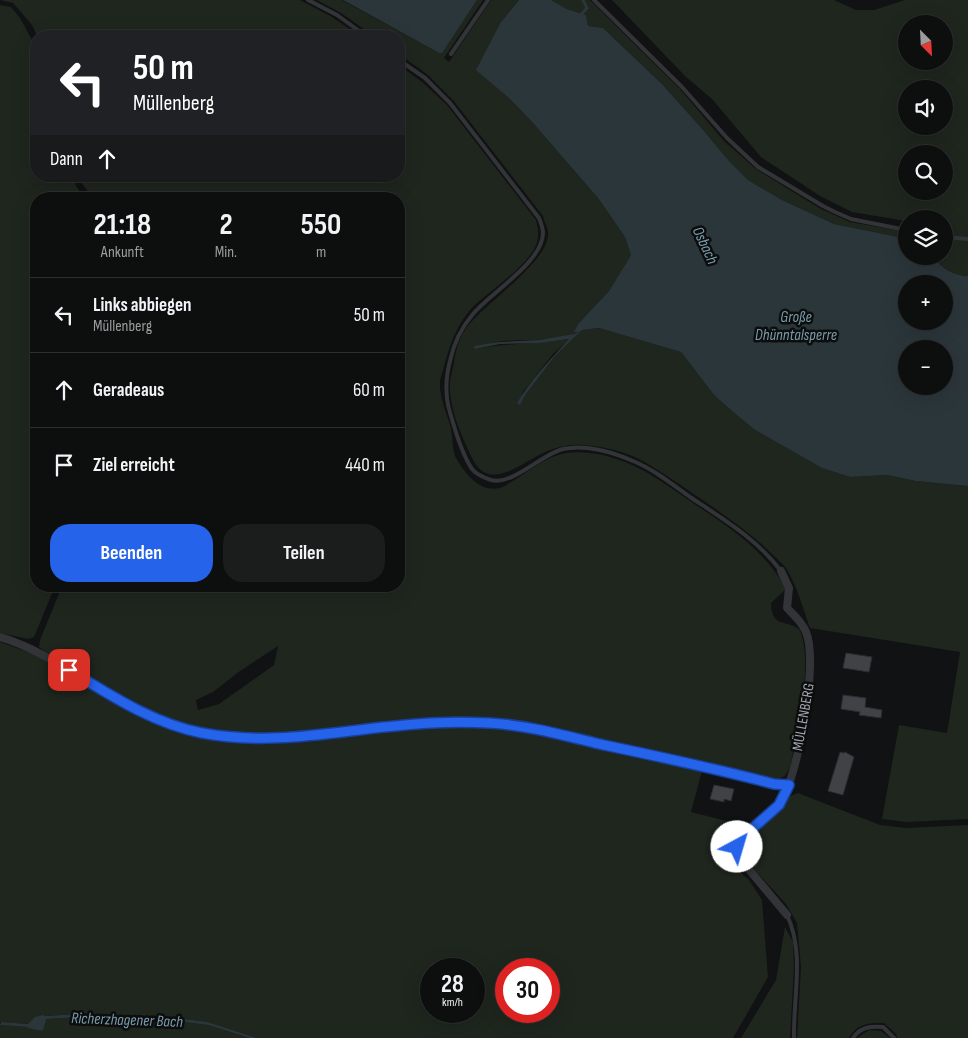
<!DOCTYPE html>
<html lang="de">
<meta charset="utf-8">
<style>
:root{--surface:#0d0e0e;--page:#1b1c1c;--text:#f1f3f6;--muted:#9a9c9e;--line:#2d2e2e;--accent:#2563eb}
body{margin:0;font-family:"Sofia Sans Condensed",sans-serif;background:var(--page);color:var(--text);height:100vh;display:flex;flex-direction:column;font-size:19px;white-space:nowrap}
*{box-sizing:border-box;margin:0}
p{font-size:16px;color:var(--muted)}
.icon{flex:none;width:28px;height:28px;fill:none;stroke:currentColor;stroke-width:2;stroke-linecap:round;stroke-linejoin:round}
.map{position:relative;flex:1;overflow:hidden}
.panel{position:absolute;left:30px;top:192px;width:375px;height:400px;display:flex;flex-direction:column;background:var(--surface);border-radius:20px;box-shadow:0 5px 20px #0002,0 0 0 1px var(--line)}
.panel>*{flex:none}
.hud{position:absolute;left:30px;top:30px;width:375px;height:152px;border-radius:20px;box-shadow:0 5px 20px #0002,0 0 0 1px var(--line);background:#202124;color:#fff;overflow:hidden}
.needle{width:32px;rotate:156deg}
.fabs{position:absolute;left:898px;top:15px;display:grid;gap:10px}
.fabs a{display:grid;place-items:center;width:55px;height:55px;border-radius:50%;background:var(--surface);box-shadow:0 5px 20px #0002,0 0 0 1px var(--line);font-size:25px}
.speed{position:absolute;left:420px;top:958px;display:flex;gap:10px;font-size:25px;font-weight:700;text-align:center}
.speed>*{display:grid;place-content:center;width:65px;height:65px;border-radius:50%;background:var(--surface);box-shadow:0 5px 20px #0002,0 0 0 1px var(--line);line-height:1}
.speed small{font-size:12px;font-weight:400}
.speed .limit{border:8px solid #d22;background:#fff;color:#111}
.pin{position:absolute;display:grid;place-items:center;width:42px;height:42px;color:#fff;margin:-21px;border-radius:10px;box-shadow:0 2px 8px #0006}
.me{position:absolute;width:55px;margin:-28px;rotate:39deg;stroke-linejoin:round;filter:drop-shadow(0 0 4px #0008)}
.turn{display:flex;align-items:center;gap:18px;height:105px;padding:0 20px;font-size:22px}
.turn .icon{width:65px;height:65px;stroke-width:2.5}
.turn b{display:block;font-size:35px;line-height:42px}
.then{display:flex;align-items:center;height:48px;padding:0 20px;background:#0003;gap:10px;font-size:19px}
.eta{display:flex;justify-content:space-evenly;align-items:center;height:85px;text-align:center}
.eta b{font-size:30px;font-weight:700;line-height:35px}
.cta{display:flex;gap:10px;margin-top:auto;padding:10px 20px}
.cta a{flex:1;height:58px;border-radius:20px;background:var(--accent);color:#fff;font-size:20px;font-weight:700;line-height:58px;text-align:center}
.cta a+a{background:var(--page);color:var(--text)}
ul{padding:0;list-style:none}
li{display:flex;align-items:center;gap:15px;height:75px;padding:0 20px;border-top:1px solid var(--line)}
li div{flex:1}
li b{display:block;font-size:19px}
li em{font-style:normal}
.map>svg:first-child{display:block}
.green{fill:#1e261e;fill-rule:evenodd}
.water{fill:#2b363b;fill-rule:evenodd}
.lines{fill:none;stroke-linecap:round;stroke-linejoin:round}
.stream{stroke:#2b363b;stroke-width:3}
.building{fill:#404246;stroke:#2c2c2f}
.service{stroke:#333438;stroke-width:4}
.minor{stroke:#333438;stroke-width:8}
.route-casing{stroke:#184099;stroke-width:12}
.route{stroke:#2563eb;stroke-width:9}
.labels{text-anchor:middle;stroke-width:5;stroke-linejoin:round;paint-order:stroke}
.street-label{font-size:15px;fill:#a3aab3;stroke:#0d0d0e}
.water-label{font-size:16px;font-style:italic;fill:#7a9dae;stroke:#0d0d0e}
</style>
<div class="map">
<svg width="968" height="1038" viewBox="0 0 968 1038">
<rect width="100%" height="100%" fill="#111213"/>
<!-- green -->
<path class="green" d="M0,0H300L332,17L360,36H37L32,25L13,3Z
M317,0H342L439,53L442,52L477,0H483L444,58L449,62L491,0H519L501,22L509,98L533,123L598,198L625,237L631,255L609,291L578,324L575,331H580C558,343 526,339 502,341C493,342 484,346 475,349C506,343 538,344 570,339L553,354L523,392L520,405L526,394L555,356L582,330L599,328L681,352L714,395L733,412L755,430L822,468L850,477L887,475L916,481L968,486V819L906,822L882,819L899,725L947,733L960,652L810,628C803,608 797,586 786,568C782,563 777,559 772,554C753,535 730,519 707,503C684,488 662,471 637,458C620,450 600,446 582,445C569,444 557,447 545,452C524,461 490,493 473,460C462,437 448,407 450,381C451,375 453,368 454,362C456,351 458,340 465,330C481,305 552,261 548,231C547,226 544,221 543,216L453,100L428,75L399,54V36H374L341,13Z
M551,0H590L680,89L724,141L756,169L821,209L850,222L906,232V241L894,236L834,224L782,200L748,180L729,161L704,131L662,84L603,28L588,26L586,15L567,9Z
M612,0H834L856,10H874L905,0H968V276C954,276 941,268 932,256H944V219H906V221L852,212L820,196L761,157L712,99L686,77ZM906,24H944V61H906ZM906,89H944V126H906ZM906,154H944V191H906Z
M0,5L11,7L20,18L36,47V176H73L76,186L85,199H36V586H55L34,637L28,639L0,633Z
M399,65L422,82L447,105L536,220C538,228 539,234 537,242C531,265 488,291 471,309C456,326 450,345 444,366C443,371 441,376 440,381C439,395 446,412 450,425C453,434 452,452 456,458C465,473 479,493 500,488C504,487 509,483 513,481C529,471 547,456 566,453C588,450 612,456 632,465C654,475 674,490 693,503C729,527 765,550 786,589L771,603C772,628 784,619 799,629C813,654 800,721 794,748C792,756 791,768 786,774C782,780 774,778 768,778C714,765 660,753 606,741C571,733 535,722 499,719C447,715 396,721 345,727C309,732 272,738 237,735C167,729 106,688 48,654L39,647L40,640L62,586H399V199H93L82,183L80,176H399ZM278,646L274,665L219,704L198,710L196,700L213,692L240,671Z
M0,642L33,654L118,703L167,726L193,735L247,744H270L318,740L416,728L466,727L498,728L536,734L702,771L691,812L743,825L726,840L724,857L749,880L762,900L768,977L733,1038H257L208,1022L161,1016L141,1019L79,1014L44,1016L29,1024L0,1022ZM431,969H474V1011H431ZM506,969H549V1011H506Z
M798,793L880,825L906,828L968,825V1038H897L896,1034L884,1023C868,1023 858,1023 849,1038H797L801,967L797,923L786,904L743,857V845C756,827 778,817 788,797Z
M785,927L793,942L794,968L790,1038H741L776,980Z
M79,1017L141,1023L161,1019L208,1025L250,1038H0V1025L29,1027L43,1031L45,1019Z
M869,1030L881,1031L890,1038H857Z"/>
<!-- water -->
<path class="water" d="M343,0H477L442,53H439Z
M519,0H551L567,9L586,15L588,26L603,28L662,84L704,131L729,161L748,180L782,200L834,224L894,236L906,241V256H932C941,268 954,276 968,276V486L916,481L887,475L850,477L822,468L755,430L733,412L714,395L681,352L599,328L582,330L555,356L526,394L520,405L517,403C531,379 551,359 569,339L540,343L500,344L475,349L474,346L499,342L540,340L574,334L578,332H574L578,324L609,291L631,255L625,237L598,198L533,123L509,98L476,70L501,22ZM906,284H944V321H906ZM906,349H944V386H906Z
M79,1014L141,1019L161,1016L208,1022L257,1038H250L208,1025L161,1019L141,1023L79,1017L46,1019L43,1031L28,1028V1027L0,1025L1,1022L28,1024L35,1017L43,1015L45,1016Z"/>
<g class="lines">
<!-- stream -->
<path class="stream" d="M580,16L587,8L583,0"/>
</g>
<!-- building -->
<path class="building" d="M846,653L872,657L869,672L843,668Z
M843,695L866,698L865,707L882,710L881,718L859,715L860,712L841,709Z
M840,752L844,753L845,752L854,757L843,795L828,791Z
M714,785L734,789L731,801L724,799V802L710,799Z"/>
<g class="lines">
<!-- service -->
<path class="service" d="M308,0L337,15L366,36
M594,0L682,87L727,138L758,167L823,206L835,212L851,219L906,230
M451,54L488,0
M399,60L425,78L450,103L539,218C541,223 543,228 543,233C543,262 490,293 473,314C461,328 454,342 450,361C446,376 445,389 448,405C453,424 461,453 472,469C476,474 485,478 491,480C512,486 542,454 563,449C584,444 613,452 633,461C653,469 672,484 690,497C723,519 757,539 781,571
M944,237L968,239
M787,915C805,953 793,997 794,1038
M853,1038C860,1027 871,1026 883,1027L894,1038"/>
<!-- minor -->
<path class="minor" d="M781,571L789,588L787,608C794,615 802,622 806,632C819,662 798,776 780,804C769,820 744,827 737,847L741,860L787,915
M0,637C25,644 46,657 69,670C109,694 157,726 204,733C222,736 241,739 260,739C329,740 396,721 465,723C518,724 569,737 620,748C672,760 723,771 774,784L789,785"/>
</g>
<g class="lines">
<!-- route casing -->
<g class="route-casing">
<path id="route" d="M69,670C110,695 154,724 202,733C277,747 343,729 417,724C441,722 465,722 489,723C528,725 566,736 604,745C661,757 718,769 774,784L789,785L779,805L744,836L737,847"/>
</g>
<!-- route -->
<use href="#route" class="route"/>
</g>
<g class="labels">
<!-- street labels -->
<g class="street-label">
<text transform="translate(803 717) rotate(-80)" y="5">MÜLLENBERG</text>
</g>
<!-- water labels -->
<g class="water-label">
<text transform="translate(706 245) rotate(65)" y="6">Osbach</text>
<text x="796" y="322">Große<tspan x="796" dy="18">Dhünntalsperre</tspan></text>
<text transform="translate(127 1019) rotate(2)" y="6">Richerzhagener Bach</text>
</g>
</g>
</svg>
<div class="fabs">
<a><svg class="needle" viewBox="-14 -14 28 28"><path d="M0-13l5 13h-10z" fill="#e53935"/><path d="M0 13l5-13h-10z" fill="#9a9c9e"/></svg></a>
<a><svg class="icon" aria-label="sound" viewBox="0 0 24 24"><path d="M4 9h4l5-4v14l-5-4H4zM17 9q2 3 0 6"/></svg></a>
<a><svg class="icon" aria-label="search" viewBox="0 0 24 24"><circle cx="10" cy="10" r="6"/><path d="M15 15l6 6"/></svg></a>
<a><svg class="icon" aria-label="layers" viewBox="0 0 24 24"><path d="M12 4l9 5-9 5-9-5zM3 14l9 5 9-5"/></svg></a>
<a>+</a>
<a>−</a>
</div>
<div class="speed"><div>28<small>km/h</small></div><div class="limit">30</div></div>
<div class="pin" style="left:69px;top:670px;background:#d93025"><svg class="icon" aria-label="arrive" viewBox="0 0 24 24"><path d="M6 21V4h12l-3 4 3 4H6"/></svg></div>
<svg class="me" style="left:737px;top:847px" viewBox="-20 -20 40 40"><circle r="19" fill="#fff"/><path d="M0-13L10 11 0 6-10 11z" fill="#2563eb"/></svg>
<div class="hud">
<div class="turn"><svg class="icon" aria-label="left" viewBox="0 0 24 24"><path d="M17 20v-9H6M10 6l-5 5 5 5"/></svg><div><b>50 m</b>Müllenberg</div></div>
<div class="then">Dann<svg class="icon" aria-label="ahead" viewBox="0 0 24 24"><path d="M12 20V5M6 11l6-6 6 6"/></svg></div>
</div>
<section class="panel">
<div class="eta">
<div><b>21:18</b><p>Ankunft</p></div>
<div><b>2</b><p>Min.</p></div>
<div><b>550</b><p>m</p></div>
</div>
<ul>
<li><svg class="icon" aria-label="left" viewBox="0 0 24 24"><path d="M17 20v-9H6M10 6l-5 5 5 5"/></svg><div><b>Links abbiegen</b><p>Müllenberg</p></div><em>50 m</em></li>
<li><svg class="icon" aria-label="ahead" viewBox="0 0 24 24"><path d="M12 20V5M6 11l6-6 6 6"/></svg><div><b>Geradeaus</b></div><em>60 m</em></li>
<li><svg class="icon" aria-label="arrive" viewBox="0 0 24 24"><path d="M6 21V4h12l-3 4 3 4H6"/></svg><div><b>Ziel erreicht</b></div><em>440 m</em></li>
</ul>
<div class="cta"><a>Beenden</a><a>Teilen</a></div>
</section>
</div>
